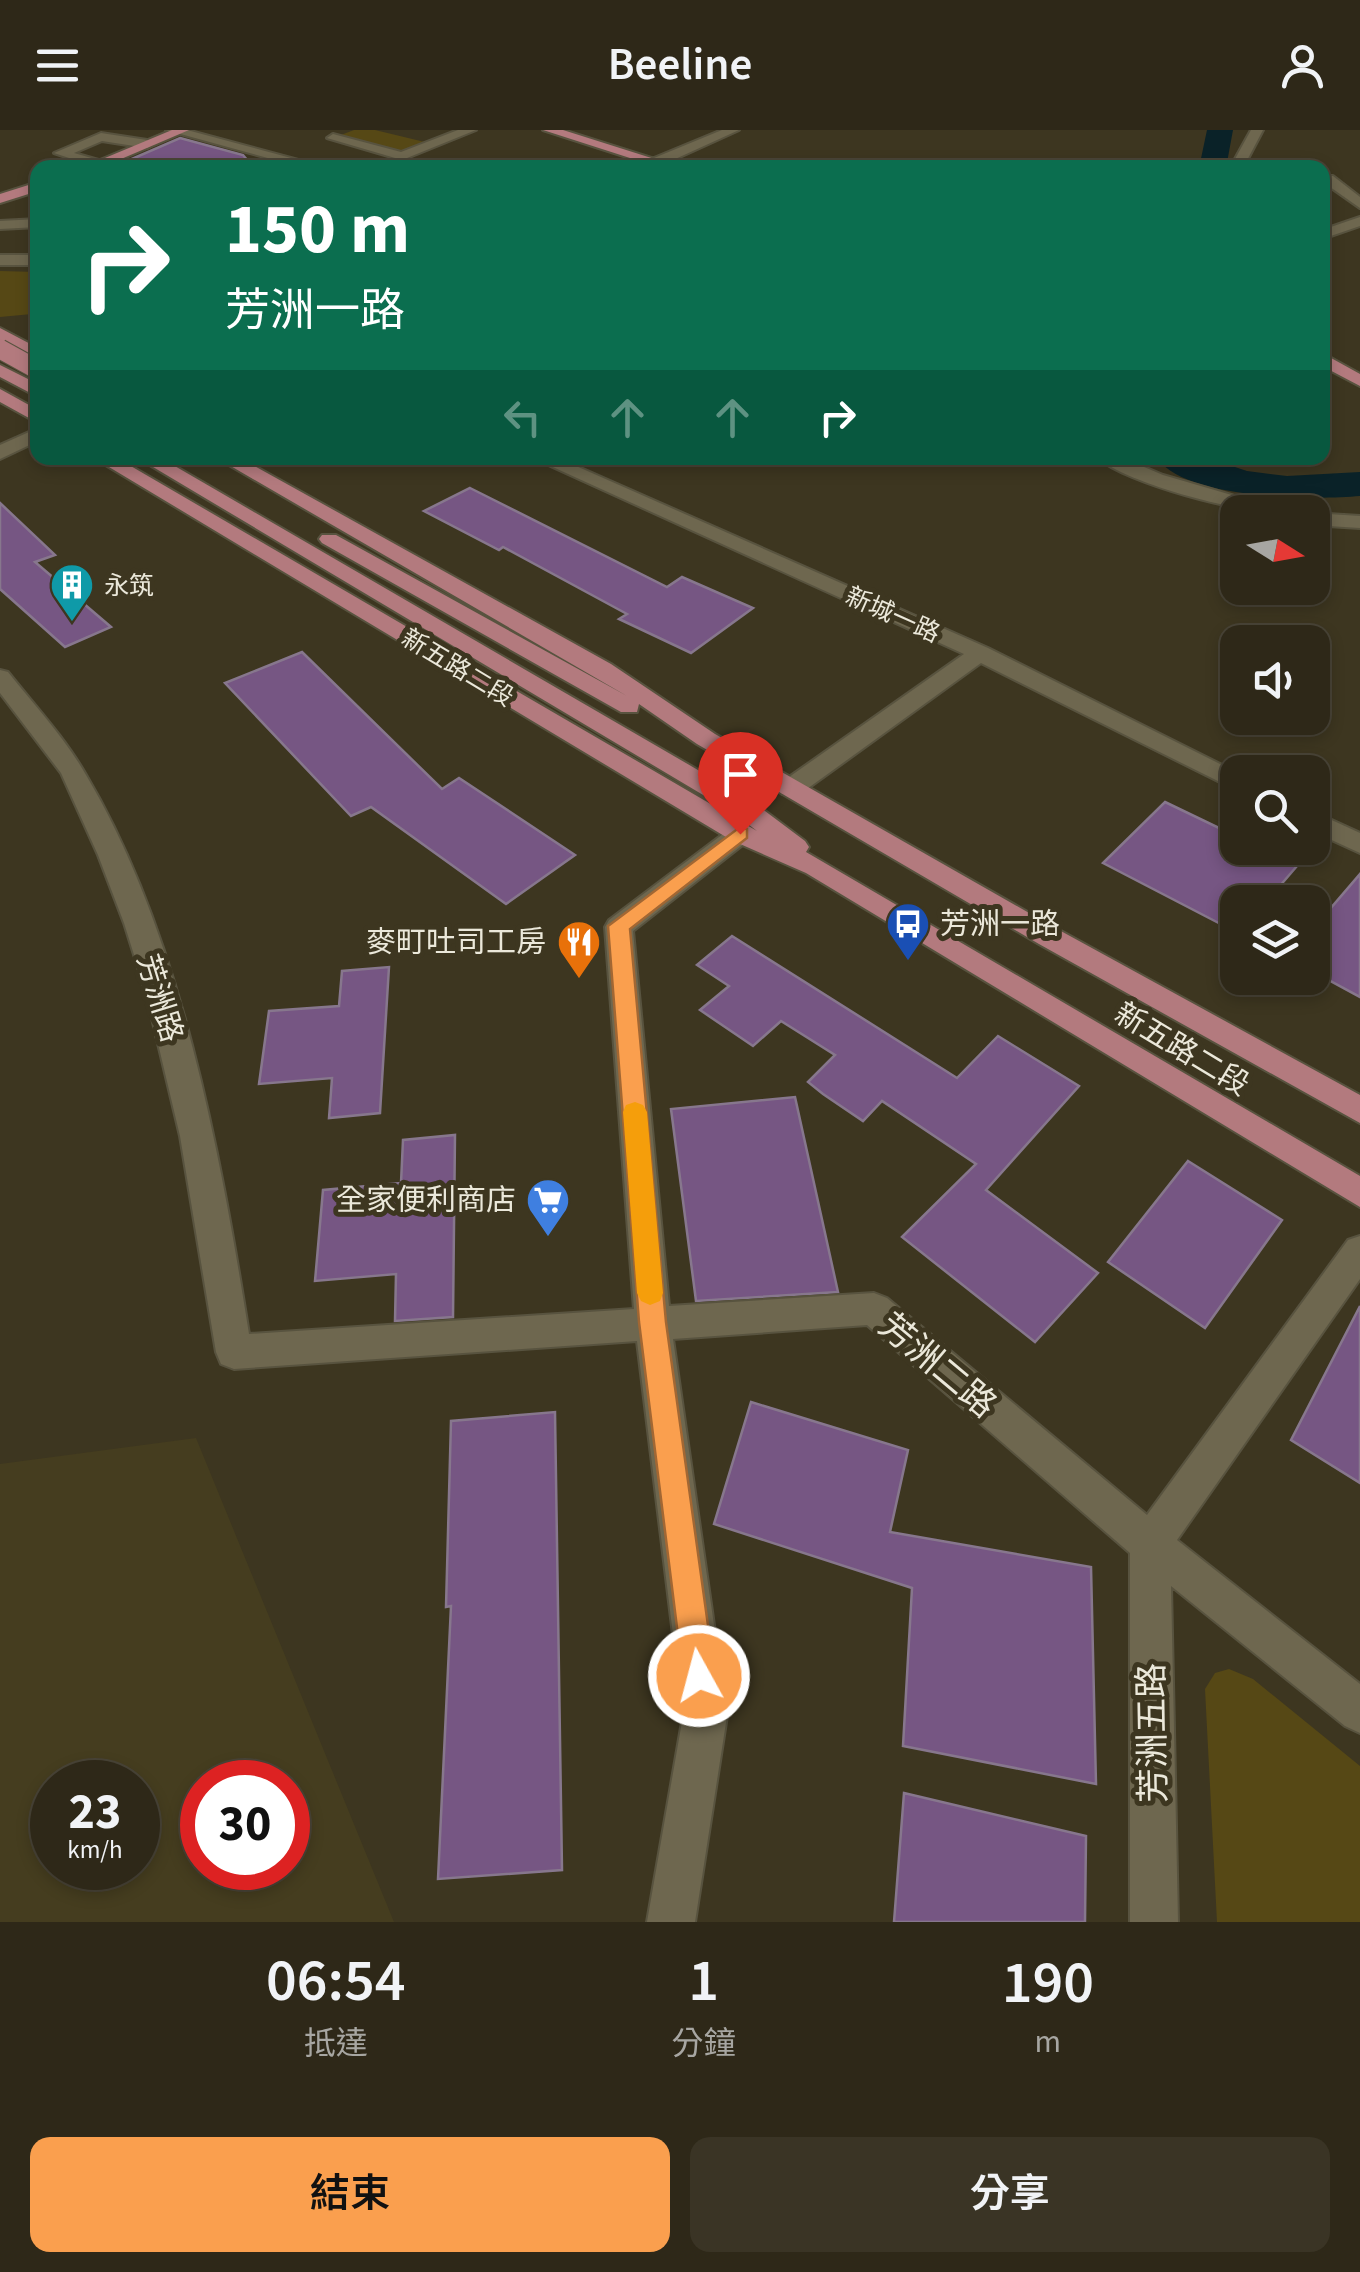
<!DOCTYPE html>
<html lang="zh-TW">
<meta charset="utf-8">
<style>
:root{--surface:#2e2818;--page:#3a3425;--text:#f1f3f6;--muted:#a7a6a2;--line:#494437;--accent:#fa9f4e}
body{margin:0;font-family:"Source Sans 3","Noto Sans TC",sans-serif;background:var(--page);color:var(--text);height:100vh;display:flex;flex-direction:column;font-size:38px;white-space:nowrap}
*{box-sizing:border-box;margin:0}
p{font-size:32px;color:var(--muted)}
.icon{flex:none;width:55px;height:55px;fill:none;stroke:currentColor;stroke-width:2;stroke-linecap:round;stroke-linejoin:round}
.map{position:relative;height:1792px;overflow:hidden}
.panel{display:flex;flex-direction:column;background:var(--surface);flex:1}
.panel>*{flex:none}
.guide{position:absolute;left:30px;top:30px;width:1300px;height:305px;border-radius:20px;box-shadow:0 5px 15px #0003,0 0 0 2px var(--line);background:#0b6e4f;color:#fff;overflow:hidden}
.needle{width:65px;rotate:101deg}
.controls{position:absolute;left:1220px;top:365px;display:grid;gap:20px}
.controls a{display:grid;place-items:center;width:110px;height:110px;border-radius:20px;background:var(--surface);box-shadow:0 5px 15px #0003,0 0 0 2px var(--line);font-size:50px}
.speed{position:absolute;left:30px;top:1630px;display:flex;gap:20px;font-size:50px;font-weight:700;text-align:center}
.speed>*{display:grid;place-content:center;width:130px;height:130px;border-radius:50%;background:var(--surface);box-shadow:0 5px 15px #0003,0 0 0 2px var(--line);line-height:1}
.speed small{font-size:25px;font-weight:400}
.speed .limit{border:15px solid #d22;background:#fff;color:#111}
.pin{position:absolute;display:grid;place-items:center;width:85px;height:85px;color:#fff;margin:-102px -42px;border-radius:50% 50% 50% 0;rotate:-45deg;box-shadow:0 0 10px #0007}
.pin .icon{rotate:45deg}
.me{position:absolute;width:110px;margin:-55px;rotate:353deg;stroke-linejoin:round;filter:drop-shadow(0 0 8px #0008)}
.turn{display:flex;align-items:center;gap:35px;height:210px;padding:0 30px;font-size:45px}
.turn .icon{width:130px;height:130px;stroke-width:2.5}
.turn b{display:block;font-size:70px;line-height:85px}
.lanes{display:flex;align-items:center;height:95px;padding:0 30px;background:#0003;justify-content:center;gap:50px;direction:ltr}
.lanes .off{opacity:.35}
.eta{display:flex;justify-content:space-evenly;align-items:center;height:170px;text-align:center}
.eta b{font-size:60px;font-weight:600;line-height:70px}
.button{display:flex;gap:20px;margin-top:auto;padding:20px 30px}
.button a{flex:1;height:115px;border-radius:20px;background:var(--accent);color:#111;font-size:40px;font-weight:600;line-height:115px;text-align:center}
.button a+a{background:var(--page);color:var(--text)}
header{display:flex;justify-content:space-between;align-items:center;height:130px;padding:0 30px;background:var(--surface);font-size:45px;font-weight:600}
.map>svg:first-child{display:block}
.built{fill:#453d1f;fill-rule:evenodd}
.green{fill:#564815}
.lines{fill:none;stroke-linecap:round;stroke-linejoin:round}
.river{fill:#0a2228;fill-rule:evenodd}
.building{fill:#765683;stroke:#87778d;stroke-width:2.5}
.minor-casing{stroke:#58533f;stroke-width:4}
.major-casing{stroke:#58533f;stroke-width:4}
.minor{fill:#6e674f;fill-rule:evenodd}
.major{fill:#b37a7e;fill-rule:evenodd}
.major-bridge-casing{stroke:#58533f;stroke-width:21;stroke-linecap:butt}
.major-bridge{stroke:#b37a7e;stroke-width:19}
.route{fill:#fa9f4e;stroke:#a26733;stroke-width:2.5}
.slow{fill:#f59e0b}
.labels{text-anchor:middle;stroke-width:10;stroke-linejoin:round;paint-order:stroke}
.far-poi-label{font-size:25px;fill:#ebe8da;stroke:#3d3620;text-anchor:start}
.far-street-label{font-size:25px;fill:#ebe8da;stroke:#3d3620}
.poi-label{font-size:30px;fill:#ebe8da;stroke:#3d3620;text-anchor:end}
.street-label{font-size:30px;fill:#ebe8da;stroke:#3d3620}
.near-street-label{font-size:35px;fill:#ebe8da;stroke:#3d3620}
</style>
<header><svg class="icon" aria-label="menu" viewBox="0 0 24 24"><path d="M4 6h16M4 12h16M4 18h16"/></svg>Beeline<svg class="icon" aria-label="person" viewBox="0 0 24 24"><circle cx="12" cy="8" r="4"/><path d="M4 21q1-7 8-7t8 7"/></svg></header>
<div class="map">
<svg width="1360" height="1792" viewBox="0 0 1360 1792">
<rect width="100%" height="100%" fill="#3d3620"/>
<!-- built -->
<path class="built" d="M196,1308L394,1792H0V1334ZM52,1652H138V1738H52ZM202,1652H288V1738H202Z"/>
<!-- green -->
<path class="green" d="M354,0H375L433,14L402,26L333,8Z
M0,141L37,142V171L32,174V184L0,187Z
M1229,1539L1253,1549L1360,1636V1792H1217L1205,1559L1215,1543Z"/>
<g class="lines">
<!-- river -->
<path class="river" d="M1207,0H1233L1226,38H1199Z
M1157,328H1208L1247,341L1287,346L1360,342V366C1314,370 1186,370 1157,328Z"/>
</g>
<!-- building -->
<path class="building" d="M180,8L243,25L254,38H111Z
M470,358L667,457L682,447L753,478L691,523L619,489L627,484L503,417L499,420L424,381Z
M0,373L55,425L35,432L111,497L65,517L0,459Z
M302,522L442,659L459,648L575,725L506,774L371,677L351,686L225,553Z
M1165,672L1238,707V718H1258L1297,736L1266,772H1238V803L1103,733Z
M1360,744V867L1312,841V800Z
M732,806L957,948L998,906L1079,956L986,1060L1098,1143L1035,1212L902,1107L976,1034L882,971L863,991L823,964L808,952L835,925L781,891L753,916L700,880L729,856L697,835Z
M389,837L380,983L329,988L332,948L259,954L269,881L339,876L342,841Z
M795,967L838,1162L696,1171L671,979Z
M455,1005L453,1187L395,1191L396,1144L315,1151L323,1060L401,1053L403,1010Z
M1188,1031L1282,1090L1205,1198L1108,1132Z
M1360,1176V1353L1291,1310Z
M751,1272L908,1320L890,1402L1091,1437L1096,1654L903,1616L912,1458L714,1394Z
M555,1282L562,1740L438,1749L451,1476L446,1477L451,1291Z
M904,1663L1086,1706L1085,1792H894Z"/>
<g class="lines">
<!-- minor casing -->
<g class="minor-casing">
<path id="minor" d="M166,0H187L328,38H304Z
M458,0H476L402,30L327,8L333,4L401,22Z
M722,0H739L662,35L610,38L654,28Z
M1251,0H1263L1243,38H1230Z
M101,3L147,10L154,14L147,18L102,11L74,23L102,31L99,38L54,23Z
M1323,46H1333L1360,67V78L1323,52Z
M1360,87V96L1322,109V100Z
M38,89V97L0,99V91Z
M0,125H38V135H0Z
M38,298V311L0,329V315Z
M533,328H558L988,518L1238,643V661L981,533L800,664H782L778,658L782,652L964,524Z
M1098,328H1123L1163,345L1276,378L1279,382C1242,384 1126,353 1098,328Z
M1312,383L1360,386V398L1312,395Z
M0,540L8,542C35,576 65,608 86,645C181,805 220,1022 249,1204L634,1179L605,797L609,790L731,698H749L753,704L749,710L633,801L669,1176L874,1163L887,1168L1147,1385L1348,1110L1360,1106V1149L1177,1410L1360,1554V1603L1345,1596L1171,1456L1178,1792H1130V1423L867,1195L673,1209L727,1586L695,1792H647L683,1586L637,1211L234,1239L221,1234L216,1222L180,1006L146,863L124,793L98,725L61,643L0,563Z
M1312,681L1360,703V723L1312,701Z"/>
</g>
<!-- major casing -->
<g class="major-casing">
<path id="major" d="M172,0H189L100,38H81Z
M543,0H563L683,38H661Z
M38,52V61L0,73V64Z
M0,198L38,218V230L0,210Z
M1322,223L1360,244V256L1322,236Z
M0,235L38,254V267L0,247Z
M0,259L38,280V293L0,272Z
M94,328H117L757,701L735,684L138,328H161L753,672L805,711L809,717L806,722L1360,1046V1077L806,743L731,710Z
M217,328H240L611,534L715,604L1059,800L1360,965V993L1039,814L697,614L639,574L637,582H621L322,413L319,409L322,405H336L627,566Z"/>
</g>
<!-- minor -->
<use href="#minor" class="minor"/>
<!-- major -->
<use href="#major" class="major"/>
<!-- major-bridge casing -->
<g class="major-bridge-casing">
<path id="major-bridge" d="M0,219L38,240"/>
</g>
<!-- major-bridge -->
<use href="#major-bridge" class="major-bridge"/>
</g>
<!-- route -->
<path class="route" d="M740,697L747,699V708L630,799L666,1192L715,1546L711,1558L699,1563L688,1558L683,1546L639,1192L608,796Z"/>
<!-- slow -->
<path class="slow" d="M635,972L643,975L647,982L663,1163L660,1171L650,1175L641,1171L637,1163L623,982L626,975Z"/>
<!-- icons -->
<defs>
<g id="building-pin" transform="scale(2.25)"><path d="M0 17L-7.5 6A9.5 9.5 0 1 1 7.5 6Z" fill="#0f9aa8" stroke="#3d3620"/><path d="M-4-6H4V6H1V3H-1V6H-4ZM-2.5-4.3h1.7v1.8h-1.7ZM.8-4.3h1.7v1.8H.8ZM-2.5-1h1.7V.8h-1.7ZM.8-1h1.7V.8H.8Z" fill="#fff"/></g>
<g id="bus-pin" transform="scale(2.25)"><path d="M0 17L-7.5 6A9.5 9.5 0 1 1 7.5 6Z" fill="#1a4fb4" stroke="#3d3620"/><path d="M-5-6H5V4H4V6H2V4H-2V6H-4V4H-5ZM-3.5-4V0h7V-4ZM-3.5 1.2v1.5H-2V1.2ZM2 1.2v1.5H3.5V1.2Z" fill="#fff"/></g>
<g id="restaurant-pin" transform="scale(2.25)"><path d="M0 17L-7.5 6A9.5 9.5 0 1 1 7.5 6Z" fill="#e8710a" stroke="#3d3620"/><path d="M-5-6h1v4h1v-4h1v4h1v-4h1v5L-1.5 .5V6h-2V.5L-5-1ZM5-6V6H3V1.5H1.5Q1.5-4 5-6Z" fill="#fff"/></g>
<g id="supermarket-pin" transform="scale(2.25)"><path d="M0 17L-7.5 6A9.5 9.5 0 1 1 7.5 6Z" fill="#3f7fe0" stroke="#3d3620"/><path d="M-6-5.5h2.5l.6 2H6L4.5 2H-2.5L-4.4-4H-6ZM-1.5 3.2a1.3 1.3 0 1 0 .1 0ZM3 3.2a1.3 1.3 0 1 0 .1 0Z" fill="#fff"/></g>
</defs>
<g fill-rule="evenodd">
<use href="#building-pin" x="72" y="455"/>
<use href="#bus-pin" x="908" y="794"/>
<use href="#restaurant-pin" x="579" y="812"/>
<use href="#supermarket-pin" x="548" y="1070"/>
</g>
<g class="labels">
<!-- far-poi labels -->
<g class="far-poi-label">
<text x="104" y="464">永筑</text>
</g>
<!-- far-street labels -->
<g class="far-street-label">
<text transform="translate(893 484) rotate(24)" y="9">新城一路</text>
<text transform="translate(458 537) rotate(31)" y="9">新五路二段</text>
</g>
<!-- poi labels -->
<g class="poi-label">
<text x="940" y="804" text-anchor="start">芳洲一路</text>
<text x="546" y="822">麥町吐司工房</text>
<text x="516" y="1080">全家便利商店</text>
</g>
<!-- street labels -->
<g class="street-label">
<text transform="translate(160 868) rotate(73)" y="10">芳洲路</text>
<text transform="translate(1182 919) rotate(31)" y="10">新五路二段</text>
</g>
<!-- near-street labels -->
<g class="near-street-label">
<text transform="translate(938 1235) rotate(40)" y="12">芳洲二路</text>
<text transform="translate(1152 1603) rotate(-91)" y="12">芳洲五路</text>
</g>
</g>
</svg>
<div class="controls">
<a><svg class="needle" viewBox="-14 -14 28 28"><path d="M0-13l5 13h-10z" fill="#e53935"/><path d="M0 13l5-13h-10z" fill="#a7a6a2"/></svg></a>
<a><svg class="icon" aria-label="sound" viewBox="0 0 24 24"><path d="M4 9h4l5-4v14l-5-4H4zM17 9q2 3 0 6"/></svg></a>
<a><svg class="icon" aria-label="search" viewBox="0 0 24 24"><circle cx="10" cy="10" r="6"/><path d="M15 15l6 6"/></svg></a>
<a><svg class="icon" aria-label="layers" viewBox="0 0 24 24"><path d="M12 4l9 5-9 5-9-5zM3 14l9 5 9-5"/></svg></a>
</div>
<div class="speed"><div>23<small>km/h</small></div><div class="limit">30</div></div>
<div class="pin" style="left:740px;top:704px;background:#d93025"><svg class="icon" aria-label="arrive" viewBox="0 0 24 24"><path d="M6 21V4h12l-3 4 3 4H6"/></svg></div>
<svg class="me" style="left:699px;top:1546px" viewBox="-20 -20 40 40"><circle r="17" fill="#fa9f4e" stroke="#fff" stroke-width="3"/><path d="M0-11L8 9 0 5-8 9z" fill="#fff"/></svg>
<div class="guide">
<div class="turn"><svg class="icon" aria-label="right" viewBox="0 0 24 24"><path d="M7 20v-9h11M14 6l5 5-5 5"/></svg><div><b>150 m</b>芳洲一路</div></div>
<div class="lanes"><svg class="icon off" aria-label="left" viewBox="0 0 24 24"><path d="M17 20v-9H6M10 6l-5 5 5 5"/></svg><svg class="icon off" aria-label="ahead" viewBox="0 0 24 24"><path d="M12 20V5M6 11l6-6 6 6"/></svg><svg class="icon off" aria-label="ahead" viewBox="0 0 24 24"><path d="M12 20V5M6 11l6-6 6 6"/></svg><svg class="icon" aria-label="right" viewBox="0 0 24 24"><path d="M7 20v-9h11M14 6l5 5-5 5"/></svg></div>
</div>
</div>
<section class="panel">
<div class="eta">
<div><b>06:54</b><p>抵達</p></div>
<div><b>1</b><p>分鐘</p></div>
<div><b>190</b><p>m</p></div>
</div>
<div class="button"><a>結束</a><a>分享</a></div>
</section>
